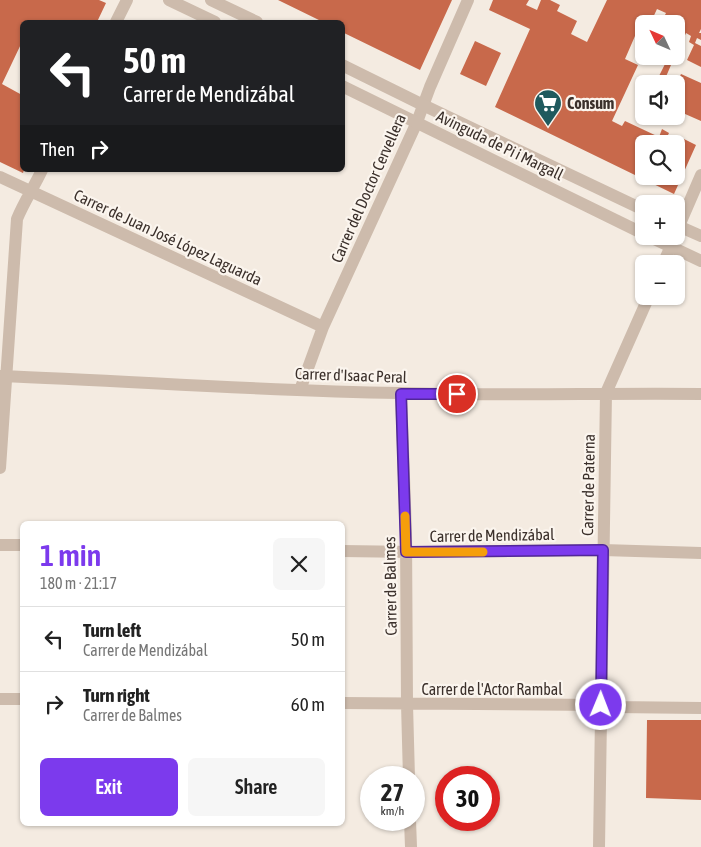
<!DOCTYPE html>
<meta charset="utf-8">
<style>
:root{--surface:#fff;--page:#f6f6f6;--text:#222;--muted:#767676;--line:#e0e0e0;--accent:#7c3aed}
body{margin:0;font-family:"Asap Condensed",sans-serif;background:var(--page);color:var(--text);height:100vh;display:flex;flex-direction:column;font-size:19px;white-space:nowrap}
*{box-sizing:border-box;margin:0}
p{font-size:16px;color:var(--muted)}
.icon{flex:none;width:28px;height:28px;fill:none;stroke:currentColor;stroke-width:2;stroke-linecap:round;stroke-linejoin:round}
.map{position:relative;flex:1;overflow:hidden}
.sheet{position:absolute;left:20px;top:521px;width:325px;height:305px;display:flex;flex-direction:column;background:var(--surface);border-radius:8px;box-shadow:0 1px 4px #0004}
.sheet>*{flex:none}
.guide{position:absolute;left:20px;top:20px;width:325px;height:152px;border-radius:8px;box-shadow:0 1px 4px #0004;background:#202124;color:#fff;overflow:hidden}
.needle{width:32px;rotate:314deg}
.controls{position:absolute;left:635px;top:15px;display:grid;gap:10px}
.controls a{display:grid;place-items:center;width:50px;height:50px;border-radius:8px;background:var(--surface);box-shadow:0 1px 4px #0004;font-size:25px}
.speed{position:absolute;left:360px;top:766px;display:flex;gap:10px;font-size:25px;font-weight:700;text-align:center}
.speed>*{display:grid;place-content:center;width:65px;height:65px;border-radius:50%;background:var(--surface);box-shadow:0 1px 4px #0004;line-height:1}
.speed small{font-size:12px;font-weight:400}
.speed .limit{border:8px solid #d22;background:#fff;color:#111}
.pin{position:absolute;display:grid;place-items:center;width:42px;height:42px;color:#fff;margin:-21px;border:2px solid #fff;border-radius:50%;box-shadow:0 1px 5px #0007}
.me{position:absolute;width:55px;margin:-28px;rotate:1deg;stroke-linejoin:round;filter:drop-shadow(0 0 4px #0008)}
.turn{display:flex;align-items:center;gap:18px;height:105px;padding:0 20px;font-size:22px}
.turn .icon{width:65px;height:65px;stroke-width:2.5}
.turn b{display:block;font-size:35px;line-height:42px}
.then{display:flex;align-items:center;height:48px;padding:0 20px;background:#0003;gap:10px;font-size:19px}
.round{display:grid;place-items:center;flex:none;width:52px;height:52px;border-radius:8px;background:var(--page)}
.head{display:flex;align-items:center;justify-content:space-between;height:85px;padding:0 20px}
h1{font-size:30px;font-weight:600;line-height:38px;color:var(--accent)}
.button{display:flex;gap:10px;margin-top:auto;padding:10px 20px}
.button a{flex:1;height:58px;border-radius:8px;background:var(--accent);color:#fff;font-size:20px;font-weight:600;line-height:58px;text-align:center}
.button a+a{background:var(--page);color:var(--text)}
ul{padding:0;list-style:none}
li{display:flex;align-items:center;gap:15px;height:65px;padding:0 20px;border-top:1px solid var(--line)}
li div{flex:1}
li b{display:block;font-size:19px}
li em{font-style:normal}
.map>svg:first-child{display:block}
.building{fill:#c8694b}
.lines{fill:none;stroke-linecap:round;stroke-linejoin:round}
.minor{stroke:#cdbbac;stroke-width:12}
.tertiary{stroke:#cdbbac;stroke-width:12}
.route-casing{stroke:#51269a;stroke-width:12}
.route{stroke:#7c3aed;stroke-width:9}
.slow{stroke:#f59e0b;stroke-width:9}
.labels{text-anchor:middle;stroke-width:4.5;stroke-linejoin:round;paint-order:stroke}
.poi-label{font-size:16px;font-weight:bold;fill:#3b302b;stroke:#fbf5ee;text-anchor:start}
.street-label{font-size:16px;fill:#3b302b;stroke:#fbf5ee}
</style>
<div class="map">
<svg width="701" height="847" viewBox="0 0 701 847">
<rect width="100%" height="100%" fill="#f4ebe1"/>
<!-- building -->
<path class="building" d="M0,0H99L106,3L97,22H22V42L2,84L22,95V170H24L23,173L0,162Z
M278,0H452L420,70L342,32V22H323Z
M493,0H529L526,5L537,10L541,0H550L560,5L557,11L577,21L571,34L587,42L607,0H701V29L699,33H701V40L697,38L695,43L701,46V67L687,60L694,45L689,42L691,36L686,33L683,40L676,37V24H664L661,23L666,13L657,9L650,24H644L643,39L635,36L625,59L638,65L612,121L622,126L625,121L659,137L662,129L669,133L665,141L669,144H644V176H676V147L679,149L684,139L696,145L674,194L495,107L530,29L489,10Z
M475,41L501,53L486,86L460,74Z
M666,62L671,65L665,79L659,76Z
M681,74L701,83V121L676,110V100L682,87L676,84Z
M647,720H701V800L646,798Z"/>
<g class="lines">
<!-- minor -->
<path class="minor" d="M116,22L127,0
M0,177L323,327
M676,233L701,175
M663,264L674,239
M0,376C133,381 266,391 399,393C500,396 600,393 701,394
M300,390L323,327L417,122L430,87L468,0
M401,393L406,533L407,704L409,778
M0,468L17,219C24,202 34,187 42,170
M0,545H22
M342,551L414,552L603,550L701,553
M0,699H22
M342,703L601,705L614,707L701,708
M410,820L411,847
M599,847L606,393L649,296"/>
<!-- tertiary -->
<path class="tertiary" d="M169,0L215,22
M211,0L257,22
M342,65L423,105L644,210
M342,86L644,234
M676,225L701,236
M648,236L701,261"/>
</g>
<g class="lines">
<!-- route casing -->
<g class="route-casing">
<path id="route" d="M457,394H401L406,552L603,550L601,705"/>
</g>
<!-- route -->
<use href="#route" class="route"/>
<!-- slow -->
<path class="slow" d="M405,516L406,552H483"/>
</g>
<!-- icons -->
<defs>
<g id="supermarket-pin" transform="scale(1.4375)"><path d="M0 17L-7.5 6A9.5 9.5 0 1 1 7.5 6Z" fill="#1f5a5e" stroke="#fbf5ee"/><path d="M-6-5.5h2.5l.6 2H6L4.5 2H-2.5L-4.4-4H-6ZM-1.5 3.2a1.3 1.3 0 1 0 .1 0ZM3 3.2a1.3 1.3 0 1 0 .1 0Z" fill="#fff"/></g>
</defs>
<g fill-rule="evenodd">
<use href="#supermarket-pin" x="548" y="103"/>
</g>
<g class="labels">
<!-- poi labels -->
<g class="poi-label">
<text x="567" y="109">Consum</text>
</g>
<!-- street labels -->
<g class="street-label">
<text transform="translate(500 145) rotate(26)" y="6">Avinguda de Pi i Margall</text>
<text transform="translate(368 188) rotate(-66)" y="6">Carrer del Doctor Cervellera</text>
<text transform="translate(168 237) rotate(25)" y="6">Carrer de Juan José López Laguarda</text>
<text transform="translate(351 375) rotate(2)" y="6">Carrer d'Isaac Peral</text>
<text transform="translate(588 485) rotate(-89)" y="6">Carrer de Paterna</text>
<text transform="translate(492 535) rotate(-1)" y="6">Carrer de Mendizábal</text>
<text transform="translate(390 586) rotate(-91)" y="6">Carrer de Balmes</text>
<text x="492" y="695">Carrer de l'Actor Rambal</text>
</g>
</g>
</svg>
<div class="controls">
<a><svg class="needle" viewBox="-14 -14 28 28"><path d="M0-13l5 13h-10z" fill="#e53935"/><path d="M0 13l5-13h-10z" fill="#767676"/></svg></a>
<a><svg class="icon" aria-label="sound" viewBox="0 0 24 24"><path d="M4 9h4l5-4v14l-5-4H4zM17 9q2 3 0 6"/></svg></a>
<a><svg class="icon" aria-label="search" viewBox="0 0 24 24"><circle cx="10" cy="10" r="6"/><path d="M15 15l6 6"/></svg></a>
<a>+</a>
<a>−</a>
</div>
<div class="speed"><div>27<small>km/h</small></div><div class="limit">30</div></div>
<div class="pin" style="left:457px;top:394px;background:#d93025"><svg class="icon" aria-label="arrive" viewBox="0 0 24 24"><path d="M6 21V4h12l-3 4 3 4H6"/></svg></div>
<svg class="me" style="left:601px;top:705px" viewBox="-20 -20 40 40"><circle r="17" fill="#7c3aed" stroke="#fff" stroke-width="3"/><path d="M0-11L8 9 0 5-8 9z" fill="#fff"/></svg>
<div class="guide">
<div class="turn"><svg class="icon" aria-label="left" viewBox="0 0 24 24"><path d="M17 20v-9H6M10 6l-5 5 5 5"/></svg><div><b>50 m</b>Carrer de Mendizábal</div></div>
<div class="then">Then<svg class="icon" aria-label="right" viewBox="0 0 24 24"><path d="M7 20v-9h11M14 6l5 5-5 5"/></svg></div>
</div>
<section class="sheet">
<div class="head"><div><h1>1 min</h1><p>180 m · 21:17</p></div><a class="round"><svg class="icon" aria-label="close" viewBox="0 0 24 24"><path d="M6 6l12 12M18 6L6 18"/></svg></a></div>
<ul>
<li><svg class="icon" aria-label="left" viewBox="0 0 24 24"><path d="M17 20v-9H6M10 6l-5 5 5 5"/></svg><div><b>Turn left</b><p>Carrer de Mendizábal</p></div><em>50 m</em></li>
<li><svg class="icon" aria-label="right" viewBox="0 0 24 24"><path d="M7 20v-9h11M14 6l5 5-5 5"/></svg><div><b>Turn right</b><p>Carrer de Balmes</p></div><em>60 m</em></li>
</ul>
<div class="button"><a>Exit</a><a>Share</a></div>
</section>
</div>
